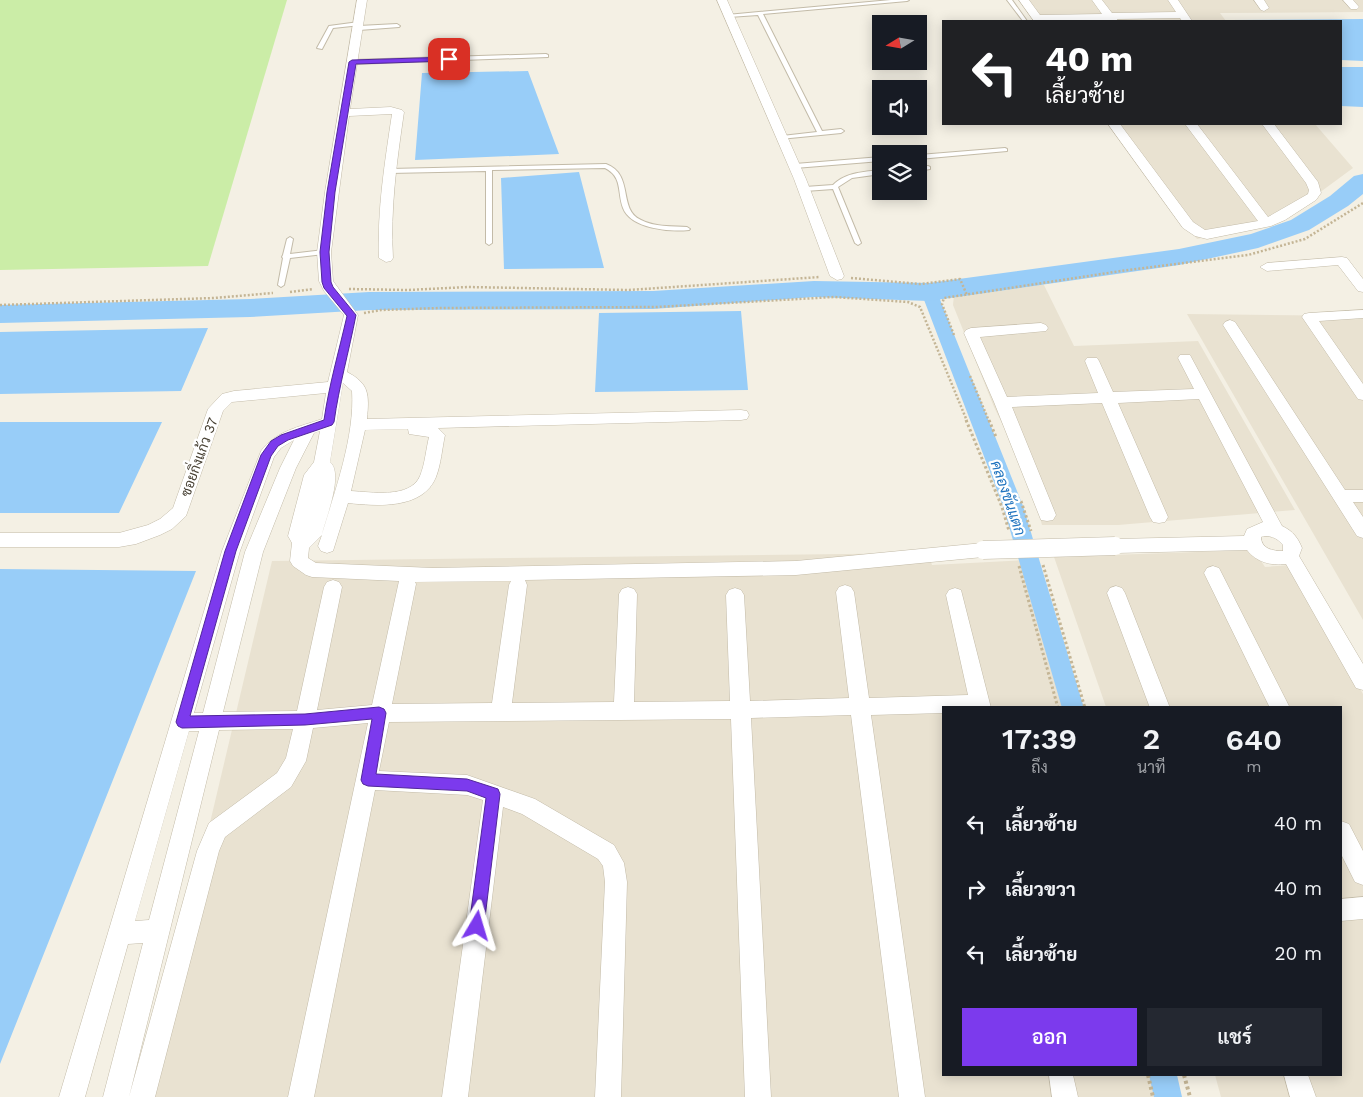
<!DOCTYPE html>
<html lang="th">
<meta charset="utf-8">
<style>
:root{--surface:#171b24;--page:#242831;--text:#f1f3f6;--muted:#9ea1a6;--accent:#7c3aed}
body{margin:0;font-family:"Work Sans",Sarabun,sans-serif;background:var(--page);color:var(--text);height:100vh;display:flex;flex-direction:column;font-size:19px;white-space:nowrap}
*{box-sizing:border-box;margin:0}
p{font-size:16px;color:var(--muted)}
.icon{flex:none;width:28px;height:28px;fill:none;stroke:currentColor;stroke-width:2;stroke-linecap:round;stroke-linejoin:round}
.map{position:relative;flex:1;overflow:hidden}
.sheet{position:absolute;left:942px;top:706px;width:400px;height:370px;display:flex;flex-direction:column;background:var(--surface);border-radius:0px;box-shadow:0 2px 12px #0003}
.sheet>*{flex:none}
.banner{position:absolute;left:942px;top:20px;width:400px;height:105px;border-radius:0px;box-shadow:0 2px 12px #0003;background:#202124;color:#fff;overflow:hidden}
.needle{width:32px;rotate:259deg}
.controls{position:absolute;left:872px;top:15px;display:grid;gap:10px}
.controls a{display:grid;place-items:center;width:55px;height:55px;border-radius:0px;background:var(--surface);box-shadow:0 2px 12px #0003;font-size:25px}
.pin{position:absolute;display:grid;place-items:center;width:42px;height:42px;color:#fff;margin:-21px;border-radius:10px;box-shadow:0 2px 8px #0006}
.me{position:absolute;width:55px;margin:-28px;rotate:7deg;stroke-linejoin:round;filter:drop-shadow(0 0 4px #0008)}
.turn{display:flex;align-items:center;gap:18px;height:105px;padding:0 20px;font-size:22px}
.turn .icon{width:65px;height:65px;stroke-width:2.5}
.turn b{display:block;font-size:35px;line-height:42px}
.eta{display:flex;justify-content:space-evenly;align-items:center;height:85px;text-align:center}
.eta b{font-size:30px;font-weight:600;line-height:35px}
.primary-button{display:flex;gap:10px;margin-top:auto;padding:10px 20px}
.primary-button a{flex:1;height:58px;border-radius:0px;background:var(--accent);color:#fff;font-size:20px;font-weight:600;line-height:58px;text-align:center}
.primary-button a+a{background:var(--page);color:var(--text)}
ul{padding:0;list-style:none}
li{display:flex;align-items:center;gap:15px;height:65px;padding:0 20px}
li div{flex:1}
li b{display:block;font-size:19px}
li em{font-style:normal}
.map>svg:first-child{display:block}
.residential{fill:#e9e2d1}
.green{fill:#cbeda7}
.water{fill:#98cdf8}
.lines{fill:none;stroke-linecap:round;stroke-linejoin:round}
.canal{fill:#98cdf8;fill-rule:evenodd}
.river{fill:#98cdf8;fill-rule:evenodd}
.lane-casing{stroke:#c3bba8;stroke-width:2}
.street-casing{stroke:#c3bba8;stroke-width:1}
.path-far2{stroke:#c4b595;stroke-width:2.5;stroke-dasharray:2 2;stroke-linecap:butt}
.path-far1{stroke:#c4b595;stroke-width:3;stroke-dasharray:2.5 2.5;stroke-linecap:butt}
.path{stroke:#c4b595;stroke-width:4;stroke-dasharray:3 3;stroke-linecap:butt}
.lane{fill:#fff;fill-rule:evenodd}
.street{fill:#fff;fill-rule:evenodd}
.street-bridge-casing{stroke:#c3bba8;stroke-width:19;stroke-linecap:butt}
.street-bridge{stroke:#fff;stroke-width:18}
.route{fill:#7c3aed;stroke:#51269a}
.labels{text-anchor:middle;stroke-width:4.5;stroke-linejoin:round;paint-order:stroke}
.street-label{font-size:14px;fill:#474033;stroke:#fff}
.water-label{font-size:15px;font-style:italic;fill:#2074bf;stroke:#fff}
</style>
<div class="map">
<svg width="1363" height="1097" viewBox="0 0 1363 1097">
<rect width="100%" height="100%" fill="#f4f0e4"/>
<!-- residential -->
<path class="residential" d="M1020,0H1363V12L1220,13L1226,21H1036Z
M1112,124H1315L1353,168L1281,221L1197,239Z
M1043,283L1074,346L1198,341L1295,510L1118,525H1042L1028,476L994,407L953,305L954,295Z
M1187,314L1363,316V620Z
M1254,550L1265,567L1291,565L1363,694V1097H1221L1215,1075H1341V708L1106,707L1054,557Z
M928,553L932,565L1027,560L1070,707L944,708V1075H1164L1169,1097H145L272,561Z"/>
<!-- green -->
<path class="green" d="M0,0H287L208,266L0,270Z"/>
<!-- water -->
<path class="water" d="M1363,19V61L1341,60V21H1233L1231,20Z
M1341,67H1363V107L1341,106Z
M528,71L559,154L415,160L422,73Z
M579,172L604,268L504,269L501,178Z
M741,311L748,390L595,392L599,313Z
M208,328L181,391L0,394V332Z
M0,422H162L119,513H0Z
M0,569L196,571L0,1064Z"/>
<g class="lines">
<!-- canal -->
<path class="canal" d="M929,287L935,289L937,292L1023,506L1084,708H1062L1003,506L921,292L923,289Z
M1149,1075H1177L1182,1097H1154Z"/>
<!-- river -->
<path class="river" d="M1363,174V194L1348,206L1309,230L1258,248L1179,265L929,301L814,297L653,309L369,310L250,317L0,323V305L250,299L369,292L653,291L814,281L929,283L1179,249L1251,234L1291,220L1330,196L1354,176Z"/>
<!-- lane casing -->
<g class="lane-casing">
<path id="lane" d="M891,0H909L907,1L763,14L822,131L841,129L844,131L841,133L780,139L779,138L782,136L817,132L758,15L729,17L727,16V15Z
M1007,0H1012L1027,21H1023Z
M359,22L361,23V25L333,28L322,49L317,48L329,26Z
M397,24L400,26L399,27L359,30L356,28L359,26Z
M546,54L548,55V57L353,64L350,62L353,60Z
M1005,148L1007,149V151L919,159V155Z
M881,157V161L795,168L792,166L795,164Z
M606,164C635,175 617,209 641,220C654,227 672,226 687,227L690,229L689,230C670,232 631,229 623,208C617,192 623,177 605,168L492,170V243L489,245L486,243V171L390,173L387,171L390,169Z
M928,166L930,167V169L919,171V167Z
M881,170V174L852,178L838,187L861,243L858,245L855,243L833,189L805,191L802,189L805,187L833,185C846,172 864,172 881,170Z
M290,237L293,239L290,254L324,250L327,252L324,254L290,258L284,285L281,287L278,285L283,258L282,257L283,255L287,239Z"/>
</g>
<!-- street casing -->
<g class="street-casing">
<path id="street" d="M357,0H367L350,109L391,107L402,110L404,112C397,160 390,209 393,258L391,261L386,262L379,258C377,210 385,161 392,114L349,116L331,252L333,281L358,315L347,372C370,384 369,395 367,419L741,410L747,411L749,415L747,419L741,420L438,428L445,435C442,449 441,464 436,477C423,510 376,506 348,503L333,551L327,553L321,551L318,546L322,535L309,548L308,558L316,563L433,568L796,561L983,543L989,545L992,550L989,555L983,557L796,575L525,580L527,585L512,703L614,702L619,594L622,589L628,587L634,589L637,594L634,702L730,701L726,595L729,590L735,588L741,590L744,595L750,701L849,698L836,592L839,587L845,585L851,587L854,592L869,698L968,695L946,595L949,590L955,588L961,590L991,708H944V713L871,715L925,1097H899L851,715L751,718L771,1097H745L731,719L389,722L379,771L467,775L535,799L614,845L624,863L627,882L621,1097H595L605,882L603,866L598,859L522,814L503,807L468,1097H442L483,800L467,795L375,790L314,1097H288L368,723L313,728L306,761L291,787L225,837L219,851L155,1097H129L197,851L209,823L277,773L286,758L293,729L219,730L129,1097H103L143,943L128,944L85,1097H59L222,551L261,451C276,431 299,427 322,419L326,393L232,402L223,411L186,516L172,529L160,535L136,544L119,547H0V533H119L148,525L160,519L173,508L208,409L222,394L234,391L328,382L344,315L324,291L319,281L317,252L325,192ZM343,383L352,391C355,436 335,491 322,534C326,518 344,473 330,462ZM408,429L409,434L429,437C426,449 425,464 420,476C410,499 371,492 351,491L365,430ZM320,431L314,462L304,475L288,536L292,543L290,561L293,566L306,575L312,577L399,581L372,705L317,710L342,587L339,582L333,580L327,582L324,587L297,711L223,712L263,552L296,468L314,433ZM294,440L280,468L245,552L203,713H194L240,551L274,457L281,448ZM511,581L509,585L492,703L392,704L416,584L415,582ZM189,731H199L149,920L135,921Z
M717,0H727L806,179L844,276L842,279L837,280L830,276L794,179Z
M1019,0H1029L1040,15L1102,14L1092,0H1102L1112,13L1176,12L1168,0H1178L1192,21H1182L1180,18L1117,19L1118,21L1107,20L1034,21Z
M1254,0H1264L1269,8L1264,11L1261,10Z
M1343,0H1353L1359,7L1357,9H1351Z
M1108,124H1120L1193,222L1205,230L1258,221L1185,124H1197L1268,217L1308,194L1309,190L1306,183L1262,124H1274L1318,182L1321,193L1316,200L1285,220L1271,226L1207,239L1195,236L1183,228Z
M1342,257L1347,258L1363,279V292L1358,291L1338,265L1267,271L1260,267L1267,263Z
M1363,310V318L1319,321L1363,384V400L1358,399L1302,317L1304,314L1309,313Z
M1230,320L1235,322L1345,490H1363V502H1353L1363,517V538L1357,536L1223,325L1225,322Z
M1041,323L1046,325L1048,328L1046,331L980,337L1007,397L1098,393L1085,361L1087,358H1097L1099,361L1113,392L1194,389L1178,358L1180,355H1190L1282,526C1293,531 1298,538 1302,548L1299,556L1363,664V690L1356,688L1286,564C1271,566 1256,562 1247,550L1115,553L1109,551L1106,546L1109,541L1115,539L1244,536L1247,529L1263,522L1199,399L1118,403L1168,517L1165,522L1159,523L1153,522L1150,517L1102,403L1012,407L1056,515L1053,520L1047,521L1041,520L994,402L964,333L966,330L971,328ZM1264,536C1273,536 1278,539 1283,545V551C1273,551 1261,549 1261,537Z
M1213,566L1219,568L1290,708H1270L1204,573L1207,568Z
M1116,586L1122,588L1125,593L1170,708H1150L1107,593L1110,588Z
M1341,821L1349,824L1363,851V885L1355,882L1341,854Z
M1363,897V919L1341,921V899Z
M1049,1075H1073L1078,1097H1052Z
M1284,1075H1308L1316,1097H1290Z"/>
</g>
<!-- path-far2 -->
<path class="path-far2" d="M851,278L920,284L960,279L967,295
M349,289L408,290L468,287L629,290L820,277
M290,292L313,289
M0,305L214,298L273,293
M364,313L381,310L440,308L657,307L834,297L908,302L920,307L967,421
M954,335L942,304L944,298L1121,271L1248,255L1305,239L1363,203
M970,376L989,421"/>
<!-- path-far1 -->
<path class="path-far1" d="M966,420L1002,507L1009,531
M989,420L996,437
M1021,501L1031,531
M1043,565L1085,708
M1019,566L1058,708"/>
<!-- path -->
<path class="path" d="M1148,1075L1153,1097
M1184,1075L1190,1097"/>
<!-- lane -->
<use href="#lane" class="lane"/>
<!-- street -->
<use href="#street" class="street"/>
<!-- street-bridge casing -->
<g class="street-bridge-casing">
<path id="street-bridge" d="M983,550L1115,546"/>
</g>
<!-- street-bridge -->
<use href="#street-bridge" class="street-bridge"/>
</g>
<!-- route -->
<path class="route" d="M452,57V60L449,61L356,64L335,192L329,252L331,282L333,287L356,315C349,351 339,386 334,422L332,425L288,440L278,446L271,456L236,551L190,716L305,714L379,707L384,709L386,713L376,774L467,779L498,789L500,794L484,926L482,932L477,934L471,932L469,926L486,798L467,791L368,786L363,784L361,780L372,719L305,725L182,728L178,726L176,722L225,551L261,455L271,441L281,435L324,420C329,385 339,351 347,316L324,288L322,282L320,252L327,192L349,62L352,60Z"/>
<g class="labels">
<!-- street labels -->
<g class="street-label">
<text transform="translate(199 457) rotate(-70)" y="5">ซอยกิ่งแก้ว 37</text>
</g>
<!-- water labels -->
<g class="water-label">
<text transform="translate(1008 498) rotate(71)" y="5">คลองขันแตก</text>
</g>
</g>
</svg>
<div class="controls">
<a><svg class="needle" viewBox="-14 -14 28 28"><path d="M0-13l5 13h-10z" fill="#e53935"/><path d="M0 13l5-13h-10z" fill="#9ea1a6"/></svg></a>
<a><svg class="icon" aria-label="sound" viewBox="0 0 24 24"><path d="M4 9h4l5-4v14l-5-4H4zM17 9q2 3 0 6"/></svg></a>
<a><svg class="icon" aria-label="layers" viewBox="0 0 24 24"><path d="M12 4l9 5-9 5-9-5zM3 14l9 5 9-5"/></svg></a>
</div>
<div class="pin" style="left:449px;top:59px;background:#d93025"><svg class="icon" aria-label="arrive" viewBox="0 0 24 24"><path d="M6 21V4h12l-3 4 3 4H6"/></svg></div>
<svg class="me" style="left:477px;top:926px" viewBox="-20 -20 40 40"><path d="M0-17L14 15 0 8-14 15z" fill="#7c3aed" stroke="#fff" stroke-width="4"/></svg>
<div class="banner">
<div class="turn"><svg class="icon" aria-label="left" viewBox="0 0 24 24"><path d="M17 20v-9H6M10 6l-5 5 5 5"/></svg><div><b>40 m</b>เลี้ยวซ้าย</div></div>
</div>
<section class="sheet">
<div class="eta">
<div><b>17:39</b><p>ถึง</p></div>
<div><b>2</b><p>นาที</p></div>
<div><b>640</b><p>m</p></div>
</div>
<ul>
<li><svg class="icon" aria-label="left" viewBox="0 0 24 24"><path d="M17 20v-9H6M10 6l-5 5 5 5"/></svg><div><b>เลี้ยวซ้าย</b></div><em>40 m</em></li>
<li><svg class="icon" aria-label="right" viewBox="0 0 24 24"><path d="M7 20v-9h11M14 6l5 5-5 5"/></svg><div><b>เลี้ยวขวา</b></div><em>40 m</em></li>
<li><svg class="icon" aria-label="left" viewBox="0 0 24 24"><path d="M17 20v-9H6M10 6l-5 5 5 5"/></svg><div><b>เลี้ยวซ้าย</b></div><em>20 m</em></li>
</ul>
<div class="primary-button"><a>ออก</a><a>แชร์</a></div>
</section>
</div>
